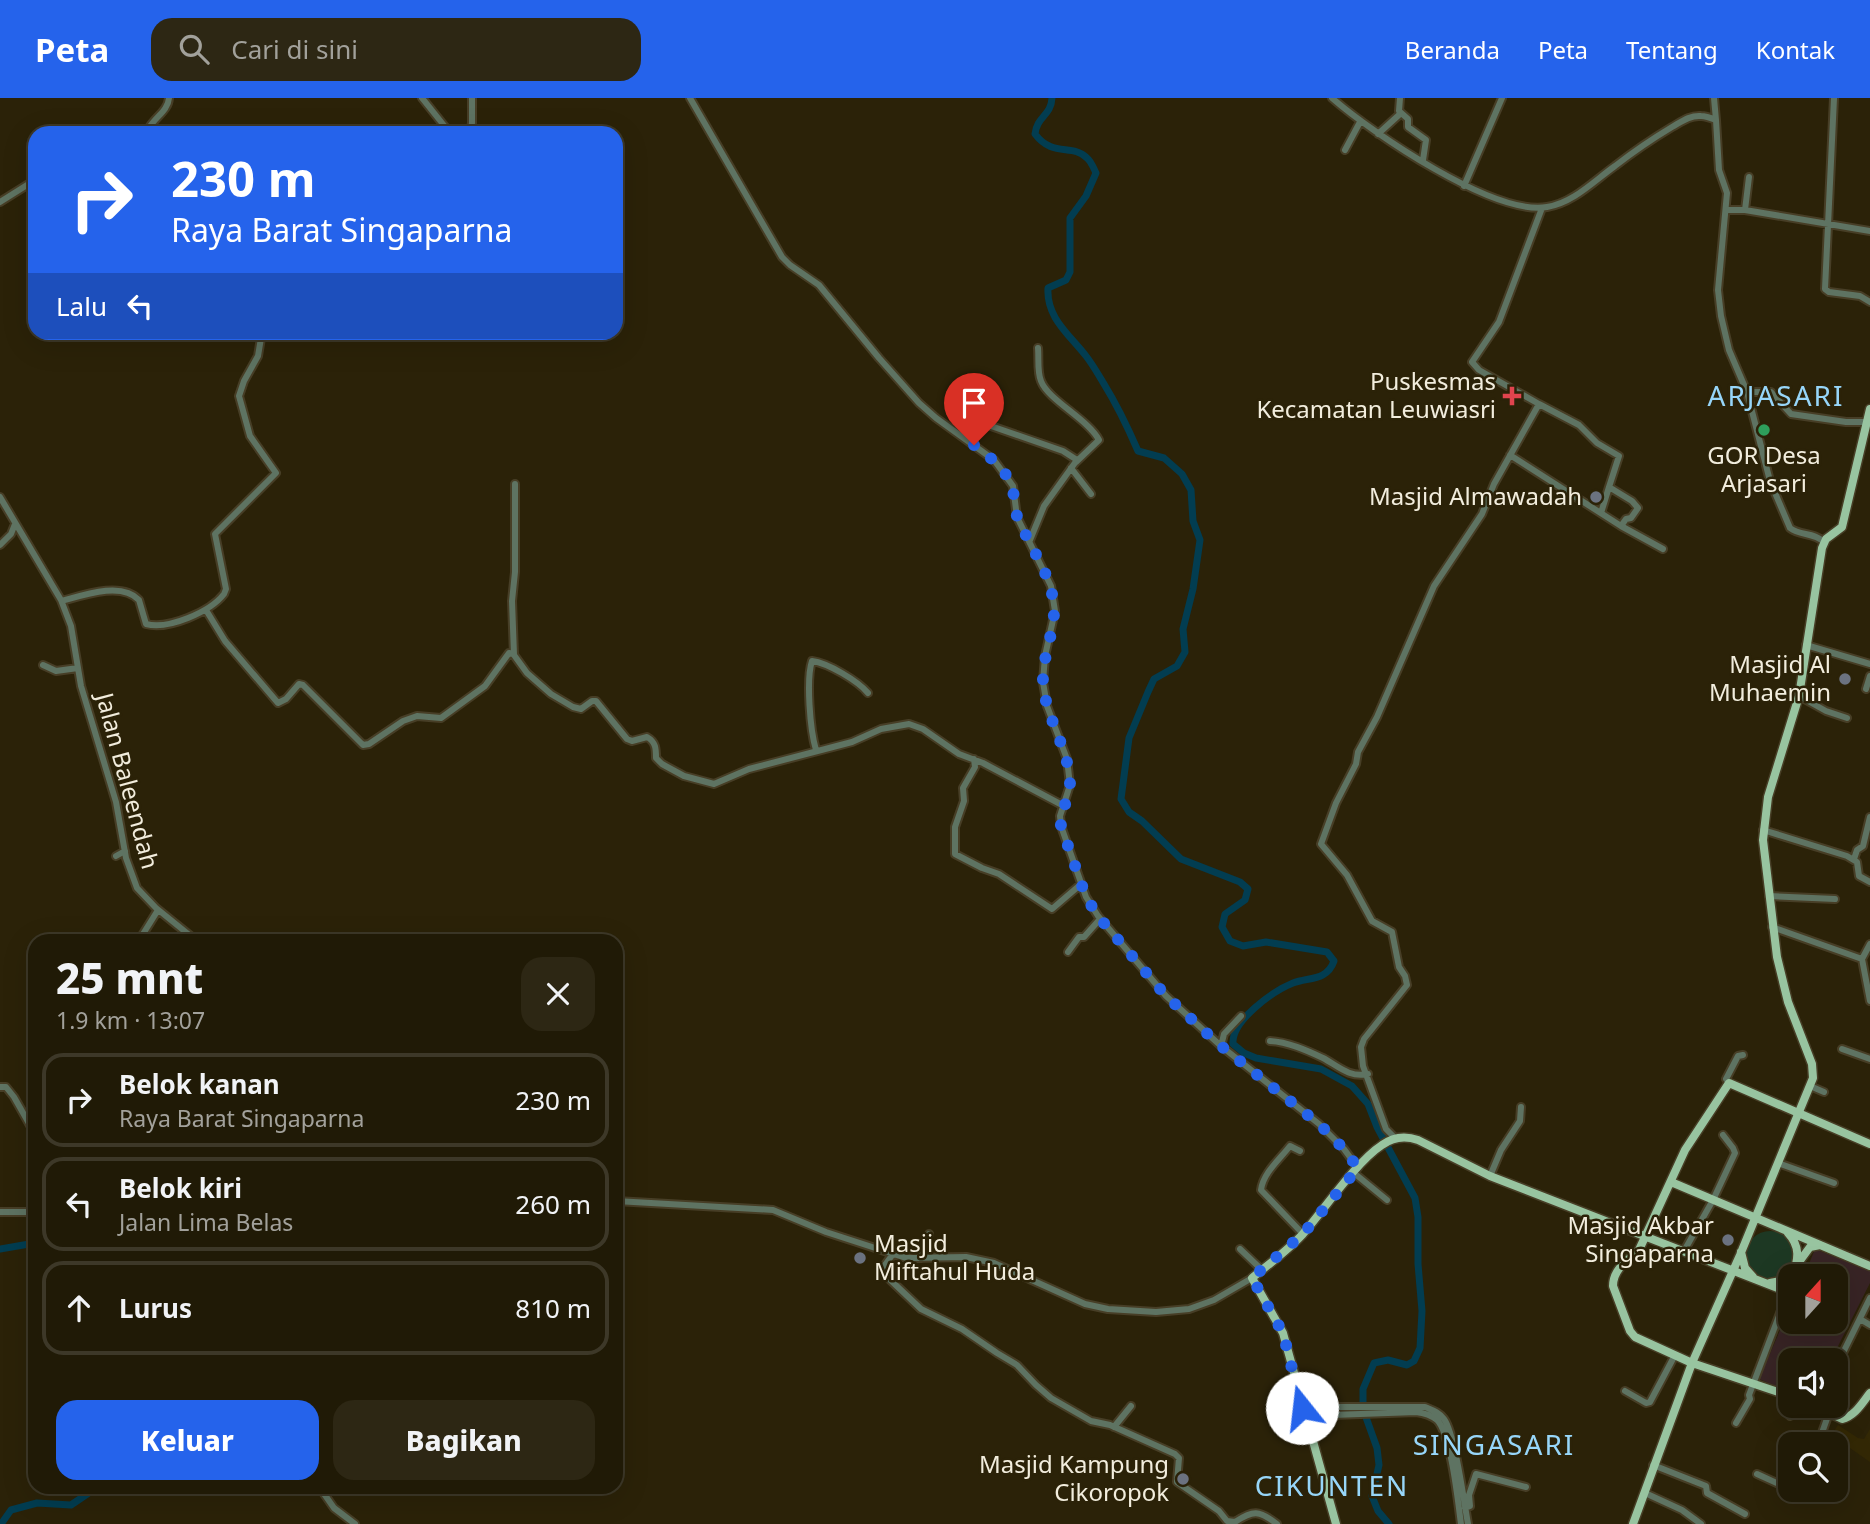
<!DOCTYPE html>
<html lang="id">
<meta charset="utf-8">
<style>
:root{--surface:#201a06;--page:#2d2714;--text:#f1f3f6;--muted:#a2a19b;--line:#3d3828;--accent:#2563eb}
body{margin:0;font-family:"Noto Sans",sans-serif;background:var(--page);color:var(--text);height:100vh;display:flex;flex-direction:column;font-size:26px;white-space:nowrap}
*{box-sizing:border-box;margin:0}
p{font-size:23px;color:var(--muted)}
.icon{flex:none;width:38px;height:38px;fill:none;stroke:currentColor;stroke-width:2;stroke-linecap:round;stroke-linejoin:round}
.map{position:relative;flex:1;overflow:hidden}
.sheet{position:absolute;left:28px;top:836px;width:595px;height:560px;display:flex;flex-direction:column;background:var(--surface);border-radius:21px;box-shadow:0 7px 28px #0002,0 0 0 2px var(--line)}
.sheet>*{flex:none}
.top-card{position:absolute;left:28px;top:28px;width:595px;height:214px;border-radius:21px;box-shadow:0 7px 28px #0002,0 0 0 2px var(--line);background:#2563eb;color:#fff;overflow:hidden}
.needle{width:46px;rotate:21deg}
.controls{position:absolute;left:1778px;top:1166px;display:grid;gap:14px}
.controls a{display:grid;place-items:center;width:70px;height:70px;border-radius:14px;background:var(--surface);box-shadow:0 7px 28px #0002,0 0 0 2px var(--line);font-size:35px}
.pin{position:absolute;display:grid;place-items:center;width:60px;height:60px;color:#fff;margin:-72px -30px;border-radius:50% 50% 50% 0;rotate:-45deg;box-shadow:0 0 7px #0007}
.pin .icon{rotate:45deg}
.me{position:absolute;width:77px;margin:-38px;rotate:344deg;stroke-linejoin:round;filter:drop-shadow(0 0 5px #0008)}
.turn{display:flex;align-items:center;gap:24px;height:147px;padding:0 28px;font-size:32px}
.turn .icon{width:91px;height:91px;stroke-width:2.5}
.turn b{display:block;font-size:49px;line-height:60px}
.then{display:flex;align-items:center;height:66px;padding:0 28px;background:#0003;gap:14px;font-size:26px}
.round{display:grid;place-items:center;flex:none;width:74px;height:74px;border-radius:21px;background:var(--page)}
.head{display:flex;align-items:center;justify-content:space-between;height:119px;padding:0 28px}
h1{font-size:42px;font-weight:800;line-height:52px}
.primary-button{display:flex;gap:14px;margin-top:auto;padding:14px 28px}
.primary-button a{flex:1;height:80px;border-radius:21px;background:var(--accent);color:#fff;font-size:28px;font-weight:800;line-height:80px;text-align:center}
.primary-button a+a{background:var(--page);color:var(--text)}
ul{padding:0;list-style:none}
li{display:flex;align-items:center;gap:21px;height:94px;margin:0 14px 10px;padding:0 14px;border:4px solid var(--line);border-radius:21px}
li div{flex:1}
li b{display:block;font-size:26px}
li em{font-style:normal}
header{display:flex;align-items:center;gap:42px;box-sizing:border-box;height:98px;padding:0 35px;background:var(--accent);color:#fff}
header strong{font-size:33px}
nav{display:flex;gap:38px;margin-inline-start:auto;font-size:24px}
.search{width:490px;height:63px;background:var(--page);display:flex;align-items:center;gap:18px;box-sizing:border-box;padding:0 24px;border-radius:21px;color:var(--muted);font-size:26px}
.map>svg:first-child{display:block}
.commercial{fill:#382425}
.built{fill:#332805}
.green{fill:#1d3823}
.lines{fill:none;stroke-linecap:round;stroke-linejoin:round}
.river{stroke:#023d51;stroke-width:7}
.minor-casing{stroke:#473e26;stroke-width:10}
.major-casing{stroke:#473e26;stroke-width:11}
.minor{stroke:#5e7362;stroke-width:6}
.major{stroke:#98c4a0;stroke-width:8}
.route{stroke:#2563eb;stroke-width:12;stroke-dasharray:0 21.6}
.health-dot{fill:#e0444e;stroke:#2b2208;stroke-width:2.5}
.leisure-dot{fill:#2e9e5b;stroke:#2b2208;stroke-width:2.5}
.worship-dot{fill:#6b7280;stroke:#2b2208;stroke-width:2.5}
.labels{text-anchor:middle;stroke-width:5;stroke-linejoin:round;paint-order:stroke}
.poi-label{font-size:24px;fill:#f2eddd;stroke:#2b2208;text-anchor:end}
.street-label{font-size:24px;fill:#f2eddd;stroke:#2b2208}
.quarter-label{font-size:28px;letter-spacing:2px;fill:#97d6f9;stroke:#2b2208}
</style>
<header>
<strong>Peta</strong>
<div class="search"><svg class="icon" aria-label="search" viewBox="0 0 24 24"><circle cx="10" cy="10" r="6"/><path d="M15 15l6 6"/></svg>Cari di sini</div>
<nav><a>Beranda</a><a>Peta</a><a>Tentang</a><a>Kontak</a></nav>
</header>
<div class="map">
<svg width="1870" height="1426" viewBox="0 0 1870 1426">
<rect width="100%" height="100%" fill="#2b2208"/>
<!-- commercial -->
<path class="commercial" d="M1815,1151L1870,1173V1185L1831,1262H1790V1294L1759,1281L1790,1209V1223H1836V1178H1804Z"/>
<!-- built -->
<path class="built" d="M1838,1327L1858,1340L1864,1341L1870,1331V1364L1850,1350L1836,1374V1346H1819L1825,1331L1834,1333Z"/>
<!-- green -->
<path class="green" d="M1746 1157a24 24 0 1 1 48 0a24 24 0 1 1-48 0Z"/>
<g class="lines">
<!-- river -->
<path class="river" d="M1052,0C1051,18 1037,18 1035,36C1053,60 1072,45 1087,60C1091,63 1094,71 1096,75L1086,98L1070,120V174L1066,182L1048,190C1046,220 1070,237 1086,258C1093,267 1098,276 1104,286C1117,307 1128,330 1138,353L1164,360L1182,376L1191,392L1193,423L1200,442L1193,491L1183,531L1185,554L1177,568L1154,581L1148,594L1129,640L1121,701L1129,714L1142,723L1181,761L1240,784L1248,791L1245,802L1225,816L1222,829L1230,843L1243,848L1266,844L1327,854L1334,863C1327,883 1309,879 1293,885C1273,893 1231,923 1233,946L1244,955L1256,960L1321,971L1352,988L1368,1006L1377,1029L1415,1100L1418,1119V1166L1422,1213L1420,1250L1414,1263L1407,1267L1388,1262L1374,1265L1363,1291V1311L1377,1350L1379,1367L1372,1398L1378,1413L1389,1426
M0,1151L35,1145
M1,1426L11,1412L37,1405L71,1407L96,1390"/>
<!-- minor casing -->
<g class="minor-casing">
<path id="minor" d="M422,0L450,35
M690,0L782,159L790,167L819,187L879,260L919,305L936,320L994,362L1013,388L1017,419L1051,488L1055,513L1045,558L1043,584L1047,608L1067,661L1070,687L1060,718L1061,728L1086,799L1098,818L1166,898L1221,948L1319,1026L1344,1051L1358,1070
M1332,0C1372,35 1494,118 1547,109C1573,105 1594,83 1615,68C1633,54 1652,41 1672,29C1681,24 1690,17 1701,18C1706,18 1711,20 1716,22L1719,72L1727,95L1718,192L1721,218L1729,252L1747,294L1770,383L1790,430C1800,438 1814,434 1824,444
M1400,0L1399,13L1408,21V29L1426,42L1423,62
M1714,0L1716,22
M1834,0L1825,191L1829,194L1860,198L1870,204
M150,35L149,30C155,19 168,13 169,0
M470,35L472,25V0
M1378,36L1400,16
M1345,52L1360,24
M1464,88L1502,0
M0,104L35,82
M1727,112H1745L1870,133
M1745,112L1749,79
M1038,250C1039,260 1037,274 1041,283C1048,302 1088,321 1099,342L1076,364
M1747,294H1771L1791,316L1846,324H1866
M1539,306L1479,272L1472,264L1499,224L1542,110
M991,328L1063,353L1077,362L1044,408L1030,442
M1510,357L1621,428L1663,451
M1071,370L1091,396
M515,386V474L512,503L514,557L527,575L551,596L573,609L581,611L592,603H596L627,641L632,643L647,639C656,644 656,651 656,660L662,666L684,678L714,686L749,671L852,644L881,631L909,626L923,631L959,656L983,665L1064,708
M0,399L61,502L71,528L81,588L116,704L126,760L137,790L156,810L198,844
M1601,415L1609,389
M0,447L11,436L15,426
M62,503C83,497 122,483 139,502L146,526C168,532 210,514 224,496L226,491L215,436L276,375L250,338L239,298L244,283L258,258L262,234
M206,512L225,543L278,605L286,601L299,586L303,587L363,647L369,646L403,623L417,618L441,620L485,588L509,555L514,556
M1806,547L1870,566
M43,567L56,573L78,570
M1866,591L1870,578
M1799,598L1826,613L1847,620
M816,652C810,632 806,581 812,563C828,565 858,583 868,595
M974,661L975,669L963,690L964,703L955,729V756L982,770L999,776L1052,811L1080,787
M1763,732L1847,758L1857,764L1859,778L1870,784
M116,758L125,753
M1854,761L1857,752L1863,748L1870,719
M1769,798L1835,801
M1772,829L1862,861
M138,844L158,812
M1870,846L1862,861L1870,903
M1068,854L1079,839H1084L1100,821
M1270,943C1288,944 1306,952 1323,960C1338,968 1349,980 1368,976
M1221,948L1224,936L1241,918
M1842,951L1870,961
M1729,985L1726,981L1738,958L1743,957
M1810,988L1824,994
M0,989H6L14,999L35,1036
M1395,1040L1386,1031L1363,968L1361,949L1364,941L1407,887L1405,878L1399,869L1392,834L1372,823L1347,777L1321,746L1336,705L1356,666L1358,654L1377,619L1434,488L1482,416L1494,386L1539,306L1579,327L1597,345L1619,358L1609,389L1632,403L1638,410L1631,420L1626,421L1621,428
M1300,1053L1290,1048C1280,1061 1263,1075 1261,1092L1303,1136
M1778,1065L1834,1085
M1354,1075L1387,1102
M1490,1078L1501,1052L1520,1023L1521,1009
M616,1103L773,1112L826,1134L906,1160L966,1159L994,1165L1085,1206L1108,1211L1156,1214L1189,1211L1214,1202L1252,1180
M0,1114H35
M1240,1151L1262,1172
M1684,1153L1713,1102L1735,1055L1733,1050L1723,1037
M893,1156L882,1171V1174L921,1211L962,1231L997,1255L1017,1267L1036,1287L1051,1300L1091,1323L1110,1327L1175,1356L1179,1360L1177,1384L1219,1413L1227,1423L1235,1424C1253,1412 1259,1412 1277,1426
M921,1160L929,1136
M1860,1221L1870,1227
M1836,1269L1870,1200
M1625,1293L1646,1305L1650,1304L1675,1257
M1302,1309H1425C1432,1312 1439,1314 1444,1321C1455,1336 1464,1404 1468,1426
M1305,1318L1416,1314C1424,1315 1431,1317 1437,1322C1451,1336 1458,1404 1461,1426
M1790,1318L1798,1307
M1736,1325L1750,1301L1749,1297L1788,1194
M1114,1329L1131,1308
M1818,1346L1829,1315
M1653,1367L1706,1388L1707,1395L1745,1416
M1757,1376L1794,1393L1799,1391
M320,1390L334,1410L355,1426
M1645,1395L1682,1412L1701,1426
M1465,1410L1470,1408L1469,1397L1476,1376L1526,1389"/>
</g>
<!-- major casing -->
<g class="major-casing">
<path id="major" d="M1671,1084L1870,1168
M1788,1135C1801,1149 1798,1161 1793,1178
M1741,1154L1745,1170L1753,1179
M1799,1164L1810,1149L1820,1147
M1770,1185L1785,1182L1790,1179
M1790,1298L1692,1265L1635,1239L1630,1233L1613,1188C1613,1171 1628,1162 1639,1152L1685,1052L1729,985L1870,1046
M1813,1307L1842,1321C1855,1318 1862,1305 1870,1295
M1336,1426L1283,1235L1252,1180C1269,1166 1287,1153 1302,1137C1324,1112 1356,1064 1382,1047C1393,1039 1404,1037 1418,1042L1490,1078L1788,1194L1790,1186
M1633,1426L1692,1265L1740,1157L1813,980L1812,966L1788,904L1777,859L1763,742L1768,699L1799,598L1822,450L1826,441L1842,429L1870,311"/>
</g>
<!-- minor -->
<use href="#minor" class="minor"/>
<!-- major -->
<use href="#major" class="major"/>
</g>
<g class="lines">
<!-- route -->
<path class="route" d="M974,347C987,357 1000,366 1008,380C1016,393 1013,408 1018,421C1031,451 1052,477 1054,510C1055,533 1042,559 1043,584C1045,620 1070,651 1070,687C1070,702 1059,712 1061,728L1086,799L1098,818L1166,898L1221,948L1319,1026L1344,1051L1358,1070L1303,1136L1252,1180L1283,1235L1302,1310"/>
</g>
<!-- markers -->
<path class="health-dot" d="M1508.5 287.5h7v7h7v7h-7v7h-7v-7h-7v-7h7z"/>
<circle class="leisure-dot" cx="1764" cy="332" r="7"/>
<g class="worship-dot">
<circle cx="1596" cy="399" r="7"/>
<circle cx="1845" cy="581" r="7"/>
<circle cx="1728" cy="1142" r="7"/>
<circle cx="860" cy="1160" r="7"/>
<circle cx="1183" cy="1381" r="7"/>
</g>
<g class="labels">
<!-- poi labels -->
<g class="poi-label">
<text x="1496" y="292">Puskesmas<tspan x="1496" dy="28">Kecamatan Leuwiasri</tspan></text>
<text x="1764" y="366" text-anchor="middle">GOR Desa<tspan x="1764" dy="28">Arjasari</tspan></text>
<text x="1582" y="407">Masjid Almawadah</text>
<text x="1831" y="575">Masjid Al<tspan x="1831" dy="28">Muhaemin</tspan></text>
<text x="1714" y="1136">Masjid Akbar<tspan x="1714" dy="28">Singaparna</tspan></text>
<text x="874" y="1154" text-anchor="start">Masjid<tspan x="874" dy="28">Miftahul Huda</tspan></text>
<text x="1169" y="1375">Masjid Kampung<tspan x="1169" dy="28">Cikoropok</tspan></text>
</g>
<!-- street labels -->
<g class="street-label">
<text transform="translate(127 683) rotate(75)" y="8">Jalan Baleendah</text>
</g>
<!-- quarter labels -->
<g class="quarter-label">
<text x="1776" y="308">ARJASARI</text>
<text x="1494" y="1357">SINGASARI</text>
<text x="1332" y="1398">CIKUNTEN</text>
</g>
</g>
</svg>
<div class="controls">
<a><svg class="needle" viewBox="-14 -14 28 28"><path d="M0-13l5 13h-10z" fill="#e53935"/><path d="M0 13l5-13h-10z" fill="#a2a19b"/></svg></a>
<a><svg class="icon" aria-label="sound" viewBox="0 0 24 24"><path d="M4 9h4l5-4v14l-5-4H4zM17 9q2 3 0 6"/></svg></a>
<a><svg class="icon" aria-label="search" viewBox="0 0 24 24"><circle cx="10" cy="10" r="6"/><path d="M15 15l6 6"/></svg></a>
</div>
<div class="pin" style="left:974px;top:347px;background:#d93025"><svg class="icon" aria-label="arrive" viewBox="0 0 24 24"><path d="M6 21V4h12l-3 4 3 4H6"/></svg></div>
<svg class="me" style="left:1302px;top:1310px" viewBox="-20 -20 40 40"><circle r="19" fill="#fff"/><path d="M0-13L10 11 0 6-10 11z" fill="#2563eb"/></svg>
<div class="top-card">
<div class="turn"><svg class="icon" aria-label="right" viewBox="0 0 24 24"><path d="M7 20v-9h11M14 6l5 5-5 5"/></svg><div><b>230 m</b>Raya Barat Singaparna</div></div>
<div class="then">Lalu<svg class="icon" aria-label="left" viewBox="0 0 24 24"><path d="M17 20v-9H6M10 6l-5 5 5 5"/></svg></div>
</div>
<section class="sheet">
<div class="head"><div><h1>25 mnt</h1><p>1.9 km · 13:07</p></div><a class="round"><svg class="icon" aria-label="close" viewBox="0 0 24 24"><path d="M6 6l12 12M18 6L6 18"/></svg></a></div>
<ul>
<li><svg class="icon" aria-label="right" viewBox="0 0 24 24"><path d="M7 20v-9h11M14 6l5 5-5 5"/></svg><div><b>Belok kanan</b><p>Raya Barat Singaparna</p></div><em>230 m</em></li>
<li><svg class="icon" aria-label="left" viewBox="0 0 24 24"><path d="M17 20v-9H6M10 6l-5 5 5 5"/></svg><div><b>Belok kiri</b><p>Jalan Lima Belas</p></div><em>260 m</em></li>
<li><svg class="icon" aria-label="ahead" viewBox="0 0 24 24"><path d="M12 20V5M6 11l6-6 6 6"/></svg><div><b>Lurus</b></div><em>810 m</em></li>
</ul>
<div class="primary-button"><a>Keluar</a><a>Bagikan</a></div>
</section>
</div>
